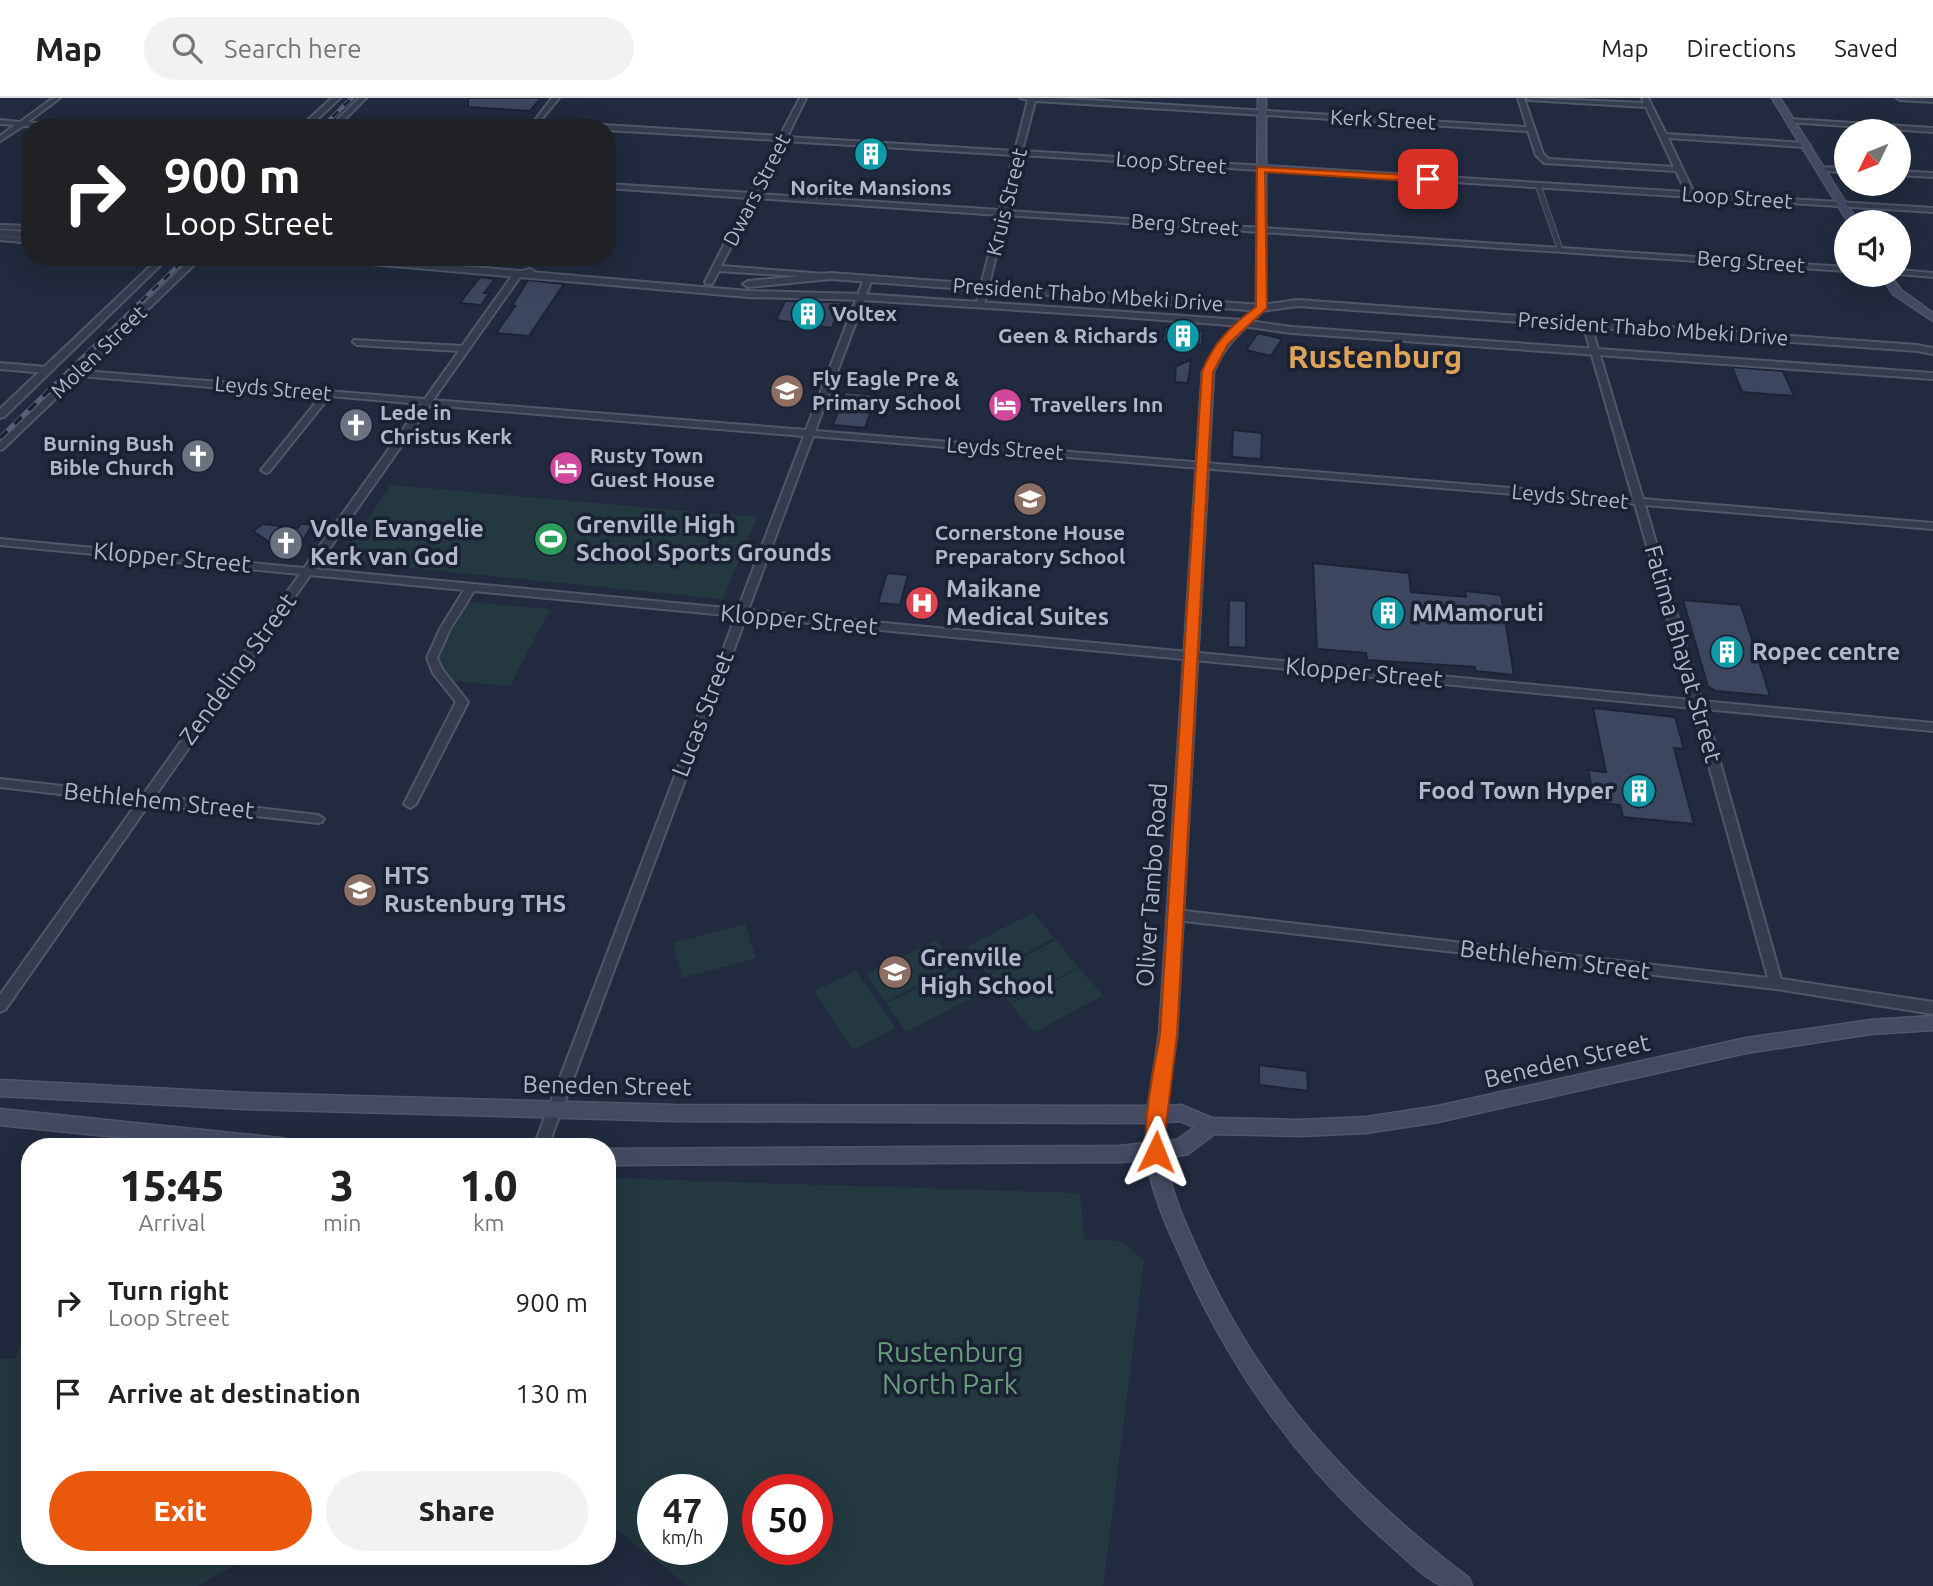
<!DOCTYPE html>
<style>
:root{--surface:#fff;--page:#f2f2f2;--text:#222;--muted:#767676;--line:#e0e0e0;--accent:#ea580c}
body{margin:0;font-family:Ubuntu,sans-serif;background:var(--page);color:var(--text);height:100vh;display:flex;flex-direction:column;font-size:26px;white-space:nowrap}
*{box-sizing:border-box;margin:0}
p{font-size:23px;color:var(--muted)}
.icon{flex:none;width:38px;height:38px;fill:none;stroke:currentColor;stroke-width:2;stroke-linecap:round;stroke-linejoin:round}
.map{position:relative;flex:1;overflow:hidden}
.side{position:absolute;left:21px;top:1040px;width:595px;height:427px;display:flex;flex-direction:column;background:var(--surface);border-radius:28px;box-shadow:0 7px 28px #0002}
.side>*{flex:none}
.hud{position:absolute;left:21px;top:21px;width:595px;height:147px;border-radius:28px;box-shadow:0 7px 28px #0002;background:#202124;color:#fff;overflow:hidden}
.needle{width:46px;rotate:227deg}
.fabs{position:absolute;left:1834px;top:21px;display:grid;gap:14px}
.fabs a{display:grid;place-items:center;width:77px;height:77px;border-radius:50%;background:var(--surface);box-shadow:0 7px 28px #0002;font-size:35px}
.speed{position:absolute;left:637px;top:1376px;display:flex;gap:14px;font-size:35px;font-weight:700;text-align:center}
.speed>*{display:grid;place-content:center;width:91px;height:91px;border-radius:50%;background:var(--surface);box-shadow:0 7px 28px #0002;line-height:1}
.speed small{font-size:18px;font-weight:400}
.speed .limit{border:10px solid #d22;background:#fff;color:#111}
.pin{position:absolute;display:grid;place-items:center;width:60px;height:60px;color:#fff;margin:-30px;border-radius:14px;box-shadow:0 4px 10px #0006}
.me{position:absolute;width:77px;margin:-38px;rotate:2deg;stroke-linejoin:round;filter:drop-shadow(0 0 5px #0008)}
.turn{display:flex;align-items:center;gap:24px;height:147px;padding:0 28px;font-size:32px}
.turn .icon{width:91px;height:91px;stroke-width:2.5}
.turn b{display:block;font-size:49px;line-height:60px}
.eta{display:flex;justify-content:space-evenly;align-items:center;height:119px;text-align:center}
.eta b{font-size:42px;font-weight:800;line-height:49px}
.action{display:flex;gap:14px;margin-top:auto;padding:14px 28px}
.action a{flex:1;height:80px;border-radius:42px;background:var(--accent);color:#fff;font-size:28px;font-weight:800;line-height:80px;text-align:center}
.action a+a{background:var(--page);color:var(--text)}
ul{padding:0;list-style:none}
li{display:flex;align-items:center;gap:21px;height:91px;padding:0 28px}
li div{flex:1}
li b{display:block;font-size:26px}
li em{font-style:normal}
header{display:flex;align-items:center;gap:42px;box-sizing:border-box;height:98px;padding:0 35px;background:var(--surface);border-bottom:2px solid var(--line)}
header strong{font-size:33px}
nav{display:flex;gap:38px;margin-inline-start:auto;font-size:24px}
.search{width:490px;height:63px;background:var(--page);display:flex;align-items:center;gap:18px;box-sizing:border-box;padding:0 24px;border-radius:38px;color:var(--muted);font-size:26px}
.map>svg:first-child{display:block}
.green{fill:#23393f;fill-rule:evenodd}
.building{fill:#3d465f;stroke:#1c2335;stroke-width:2}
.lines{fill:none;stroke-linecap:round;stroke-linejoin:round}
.pedestrian-casing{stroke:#505769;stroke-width:7}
.minor-casing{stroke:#505769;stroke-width:4}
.tertiary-casing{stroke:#505769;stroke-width:4}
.secondary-casing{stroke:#505769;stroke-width:3}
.pedestrian{stroke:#353c4e;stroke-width:5}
.minor{fill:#353c4e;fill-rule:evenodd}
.tertiary{fill:#353c4e;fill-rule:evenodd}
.secondary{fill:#434a62;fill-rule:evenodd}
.rail-far1-casing{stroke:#576076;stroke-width:4.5}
.rail-casing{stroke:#576076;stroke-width:5}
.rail-far1{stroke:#1a2133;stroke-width:2.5;stroke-dasharray:8;stroke-linecap:butt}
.rail{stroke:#1a2133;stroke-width:3.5;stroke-dasharray:10;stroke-linecap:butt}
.route{fill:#ea580c;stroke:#983908;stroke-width:2}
.labels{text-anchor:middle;stroke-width:7;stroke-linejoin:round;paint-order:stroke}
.far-street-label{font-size:21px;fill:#b1b7ca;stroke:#1a2133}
.far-poi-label{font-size:21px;font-weight:bold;fill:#b1b7ca;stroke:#1a2133;text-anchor:start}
.poi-label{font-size:24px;font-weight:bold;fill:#b1b7ca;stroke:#1a2133;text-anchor:start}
.street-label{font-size:24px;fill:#b1b7ca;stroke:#1a2133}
.near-park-label{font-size:28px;fill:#669d7a;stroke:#1a2133}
.far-town-label{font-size:32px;font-weight:bold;fill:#dea358;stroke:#1a2133}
</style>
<header>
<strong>Map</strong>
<div class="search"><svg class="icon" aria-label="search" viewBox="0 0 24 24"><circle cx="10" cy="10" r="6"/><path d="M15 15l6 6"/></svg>Search here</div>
<nav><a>Map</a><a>Directions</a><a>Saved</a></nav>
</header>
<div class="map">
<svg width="1933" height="1488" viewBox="0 0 1933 1488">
<rect width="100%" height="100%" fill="#212a3e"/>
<!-- green -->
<path class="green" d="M391,387L756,419H757L723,501L339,463Z
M469,504L550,511L510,588L453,583L439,564L440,553Z
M1033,815L1054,840L987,876L966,849Z
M745,826L756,860L682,880L673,845Z
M936,842L956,868L885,904L866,876Z
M1056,842L1078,869L1010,905L988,877Z
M958,870L978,897L906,934L886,905Z
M1079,870L1103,897L1034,935L1011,906Z
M856,873L896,930L853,952L814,893Z
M607,1080L1080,1095L1084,1141L1120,1143L1144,1162L1103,1488H688L607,1424ZM653,1391H712V1451H653ZM758,1391H817V1451H758Z
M30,1230V1458H251L197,1488H0V1261H14Z"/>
<!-- building -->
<path class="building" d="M468,0H541L530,13L468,9Z
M480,179L495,181L484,195H490L481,207L460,205Z
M528,182L564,186L529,238L496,235L515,208H512Z
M785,203L841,204L832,230L776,222Z
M1169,228L1203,233L1202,246L1196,248L1168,245L1163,242L1165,230Z
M1258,235L1282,241L1271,258L1246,252Z
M1191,262L1188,285L1175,284L1176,268Z
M1732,269L1783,273L1794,298L1742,294Z
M845,294L876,297L865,330L833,327Z
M367,316L357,340H344L354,317Z
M1233,332L1262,335L1261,361L1232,359Z
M196,349L215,351L201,368L182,366Z
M263,426L298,430L301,426H313L295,454L282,453L253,433Z
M1313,465L1409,475L1411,494L1466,499L1465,493L1501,497L1514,577L1475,573V569L1367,562L1366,555L1317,551Z
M887,475L908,477L900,507L878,505Z
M1229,502L1246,503V550L1228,549Z
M1683,502L1741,507L1770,598L1716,593L1708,589Z
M1593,610L1675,619L1684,651L1674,650L1694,726L1623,719L1620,707L1595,705L1588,672L1606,674Z
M1259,967L1307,973L1308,993L1259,987Z"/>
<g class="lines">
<!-- pedestrian casing -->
<g class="pedestrian-casing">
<path id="pedestrian" d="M1538,87L1560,151"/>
</g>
<!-- minor casing -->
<g class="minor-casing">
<path id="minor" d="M53,0H60L28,24L77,30L23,28L0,43V38L15,27L0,26V22L20,24Z
M359,0H366L336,30H329Z
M552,0H559L540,23L780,38L800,0H806L787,39L1015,53L1028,2L1020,0H1056L1527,29L1518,0H1524L1543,56L1549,61L1674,69L1646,9L1529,2L1526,0L1644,5L1642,0H1648L1666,36L1806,45L1810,47L1806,49L1668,40L1694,95L1933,110V114L1021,57L1007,113L1846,169V173L1006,117L984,207L980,209L976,207L999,117L756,100L721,168L825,176L829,178L825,180L719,173L712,186H706L705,184L748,100L607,90V86L751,95L778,42L607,32V30L537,27L535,30H529ZM1035,3L1528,33L1536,57L1544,65L1676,73L1686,94L1022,53ZM785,43L1014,57L1000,112L758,96Z
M1897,0H1933V4L1900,2Z
M1790,21L1933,30V34L1788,24L1787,23Z
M1818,69L1846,70V74L1821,73H1818Z
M1899,73L1933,75V79L1899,77Z
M0,127L30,128V132L0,131Z
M0,138L30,141V145L0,142Z
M193,159H202L84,273L425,301L459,253L357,247L353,244L354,242L462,248L514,175L530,171L534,173L533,175L520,179L433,302L806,332L864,181L868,179L872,181L815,333L1633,400L1583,226L1590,224L1643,401L1933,425V431L1645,407L1702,603L1933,625V633L1705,611L1781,881L1933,904V916L1776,891L1176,822L1171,821L1170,817L1171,813L1176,812L1768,880L1693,610L746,519L548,1048H534L736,518L474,493L450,531L437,560L442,571L468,604L416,706L410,710L404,706L456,604L433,575L427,560L440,531L464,492L310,477L155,698L318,717L324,721L322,724L318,725L149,706L5,912L0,914V897L137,705L0,689V681L143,697L300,476L0,447V441L304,470L421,306L330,298L269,374L266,375L261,372L263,370L321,298L79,278L3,351L0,352V344ZM430,307L804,338L738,511L315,471ZM813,338L1635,406L1691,602L748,512Z
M420,159H428L421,168H415L414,166Z
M1899,172L1933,175V179L1899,176Z
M0,265L46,269L50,272L46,275L0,271Z"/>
</g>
<!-- tertiary casing -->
<g class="tertiary-casing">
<path id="tertiary" d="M332,0H340L308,30H299Z
M0,132L30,134V140L0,138Z
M160,159H169L4,319L0,320V311Z
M321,159H359L748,193L862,196L1242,222L1292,229L1933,275V281L1292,235L1242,228L1109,218L862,202L748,199L325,162Z
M831,175L1261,207L1298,202L1917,247L1933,250V256L1917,253L1298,208L1261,213L831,181L748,189L743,186L748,183Z"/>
</g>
<!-- secondary casing -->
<g class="secondary-casing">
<path id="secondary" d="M1258,0H1266V210C1246,231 1225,245 1214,274L1177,937L1167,1008L1181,1007L1212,1020L1300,1022L1366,1019L1438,1008L1746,940L1871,922L1933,918V932L1871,936L1746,955L1438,1024L1366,1035L1300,1038L1214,1036L1188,1056L1166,1060C1170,1093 1185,1125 1199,1156C1259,1291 1352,1392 1469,1480L1472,1488C1463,1488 1449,1488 1441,1487C1423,1479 1402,1457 1387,1444C1296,1364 1228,1268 1180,1157C1166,1127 1152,1095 1147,1062L1120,1064L607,1067V1051L1120,1048L1146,1045L1147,1025L675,1023L247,1011L0,998V982L247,995L675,1007L1148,1008L1159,937L1202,274L1219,244L1256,209ZM1180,1023L1195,1029L1177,1042L1165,1043V1024Z
M1772,0H1780L1858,124H1848Z
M1880,177H1890L1901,192L1933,215V223L1893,196Z
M0,1011L281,1040L288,1042L290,1048H203L0,1027Z"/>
</g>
<!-- pedestrian -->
<use href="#pedestrian" class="pedestrian"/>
<!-- minor -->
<use href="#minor" class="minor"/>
<!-- tertiary -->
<use href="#tertiary" class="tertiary"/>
<!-- secondary -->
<use href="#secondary" class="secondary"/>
<!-- rail-far1 casing -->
<g class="rail-far1-casing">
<path id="rail-far1" d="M321,30L352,0
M95,248L187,159"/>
</g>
<!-- rail casing -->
<g class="rail-casing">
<path id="rail" d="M0,340L96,247"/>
</g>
<!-- rail-far1 -->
<use href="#rail-far1" class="rail-far1"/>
<!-- rail -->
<use href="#rail" class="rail"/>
</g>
<!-- route -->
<path class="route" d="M1257,69L1428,78L1432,81L1428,84L1265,74L1267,210L1228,246L1213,274L1177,937L1162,1060L1156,1062L1149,1060C1139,1038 1155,964 1160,937L1202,274C1212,246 1233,226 1256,209Z"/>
<!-- icons -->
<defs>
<g id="building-disc" transform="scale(1.75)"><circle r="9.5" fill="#0f9aa8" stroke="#1a2133"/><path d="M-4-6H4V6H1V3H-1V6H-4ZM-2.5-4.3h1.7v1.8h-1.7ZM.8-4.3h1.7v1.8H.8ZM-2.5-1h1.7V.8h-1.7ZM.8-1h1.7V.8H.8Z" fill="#fff"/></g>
<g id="school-disc" transform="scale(1.75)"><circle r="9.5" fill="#8d6e63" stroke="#1a2133"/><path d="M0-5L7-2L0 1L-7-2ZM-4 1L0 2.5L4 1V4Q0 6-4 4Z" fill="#fff"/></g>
<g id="hotel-disc" transform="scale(1.75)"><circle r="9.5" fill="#d1479c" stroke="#1a2133"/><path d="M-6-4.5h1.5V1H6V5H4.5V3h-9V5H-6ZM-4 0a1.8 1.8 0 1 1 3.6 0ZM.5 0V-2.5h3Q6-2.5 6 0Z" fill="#fff"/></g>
<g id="church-disc" transform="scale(1.75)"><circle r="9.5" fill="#6b7280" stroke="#1a2133"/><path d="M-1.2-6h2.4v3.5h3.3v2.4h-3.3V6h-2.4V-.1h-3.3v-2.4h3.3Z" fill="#fff"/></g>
<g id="stadium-disc" transform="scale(1.75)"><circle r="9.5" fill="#2e9e5b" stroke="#1a2133"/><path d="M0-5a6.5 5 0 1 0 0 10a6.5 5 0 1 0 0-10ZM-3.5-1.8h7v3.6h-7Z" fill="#fff"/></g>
<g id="hospital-disc" transform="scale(1.75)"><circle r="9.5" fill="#e0444e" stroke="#1a2133"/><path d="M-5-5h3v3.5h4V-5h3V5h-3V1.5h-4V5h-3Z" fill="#fff"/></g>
<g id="university-disc" transform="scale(1.75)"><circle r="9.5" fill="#8d6e63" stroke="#1a2133"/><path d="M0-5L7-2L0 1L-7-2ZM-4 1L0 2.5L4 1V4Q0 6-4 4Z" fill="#fff"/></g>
</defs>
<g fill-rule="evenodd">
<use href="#building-disc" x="871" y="56"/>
<use href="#building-disc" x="808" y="216"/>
<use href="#building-disc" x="1183" y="238"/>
<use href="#school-disc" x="787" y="293"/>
<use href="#hotel-disc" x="1005" y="307"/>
<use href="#church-disc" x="356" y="327"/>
<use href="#church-disc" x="198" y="358"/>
<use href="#hotel-disc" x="566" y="370"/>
<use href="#school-disc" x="1030" y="401"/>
<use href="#stadium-disc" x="551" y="441"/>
<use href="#church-disc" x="286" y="445"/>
<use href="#hospital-disc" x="922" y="505"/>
<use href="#building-disc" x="1388" y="515"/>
<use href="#building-disc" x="1727" y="554"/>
<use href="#building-disc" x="1639" y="693"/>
<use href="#university-disc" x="360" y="792"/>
<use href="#school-disc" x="895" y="874"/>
</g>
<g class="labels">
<!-- far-street labels -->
<g class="far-street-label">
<text transform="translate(1383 22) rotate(3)" y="7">Kerk Street</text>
<text transform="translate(1171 65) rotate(4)" y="7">Loop Street</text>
<text transform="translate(757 92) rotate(-63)" y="7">Dwars Street</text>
<text transform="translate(1737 100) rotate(4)" y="7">Loop Street</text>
<text transform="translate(1007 104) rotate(-76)" y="7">Kruis Street</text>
<text transform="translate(1185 127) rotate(4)" y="7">Berg Street</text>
<text transform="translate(1751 164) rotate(4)" y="7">Berg Street</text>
<text transform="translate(1088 197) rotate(4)" y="7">President Thabo Mbeki Drive</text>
<text transform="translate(1653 231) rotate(4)" y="7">President Thabo Mbeki Drive</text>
<text transform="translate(99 254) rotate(-44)" y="7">Molen Street</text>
<text transform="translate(273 291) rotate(5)" y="7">Leyds Street</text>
<text transform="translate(1005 351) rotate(4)" y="7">Leyds Street</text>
<text transform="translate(1570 399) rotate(5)" y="7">Leyds Street</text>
</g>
<!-- far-poi labels -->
<g class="far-poi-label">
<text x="871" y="97" text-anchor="middle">Norite Mansions</text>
<text x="832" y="223">Voltex</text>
<text x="1158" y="245" text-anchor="end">Geen &amp; Richards</text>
<text x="812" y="288">Fly Eagle Pre &amp;<tspan x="812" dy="24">Primary School</tspan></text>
<text x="1030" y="314">Travellers Inn</text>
<text x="380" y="322">Lede in<tspan x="380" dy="24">Christus Kerk</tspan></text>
<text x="174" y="353" text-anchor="end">Burning Bush<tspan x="174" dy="24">Bible Church</tspan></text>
<text x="590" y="365">Rusty Town<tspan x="590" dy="24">Guest House</tspan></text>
<text x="1030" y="442" text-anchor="middle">Cornerstone House<tspan x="1030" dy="24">Preparatory School</tspan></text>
</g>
<!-- poi labels -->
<g class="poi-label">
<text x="576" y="435">Grenville High<tspan x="576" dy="28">School Sports Grounds</tspan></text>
<text x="310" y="439">Volle Evangelie<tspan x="310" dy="28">Kerk van God</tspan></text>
<text x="946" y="499">Maikane<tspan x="946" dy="28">Medical Suites</tspan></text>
<text x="1412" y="523">MMamoruti</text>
<text x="1752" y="562">Ropec centre</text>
<text x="1614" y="701" text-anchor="end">Food Town Hyper</text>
<text x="384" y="786">HTS<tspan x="384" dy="28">Rustenburg THS</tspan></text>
<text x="920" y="868">Grenville<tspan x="920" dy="28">High School</tspan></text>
</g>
<!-- street labels -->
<g class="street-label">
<text transform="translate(172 460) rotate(5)" y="8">Klopper Street</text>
<text transform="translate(799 522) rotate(5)" y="8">Klopper Street</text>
<text transform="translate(1683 556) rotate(74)" y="8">Fatima Bhayat Street</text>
<text transform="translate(238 571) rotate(-54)" y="8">Zendeling Street</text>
<text transform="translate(1364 575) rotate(5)" y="8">Klopper Street</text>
<text transform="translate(703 616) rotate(-69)" y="8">Lucas Street</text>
<text transform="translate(159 703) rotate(6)" y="8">Bethlehem Street</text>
<text transform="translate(1152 787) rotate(-86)" y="8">Oliver Tambo Road</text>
<text transform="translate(1555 862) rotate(7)" y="8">Bethlehem Street</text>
<text transform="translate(1567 963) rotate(-13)" y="8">Beneden Street</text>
<text transform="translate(607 988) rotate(1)" y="8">Beneden Street</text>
</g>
<!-- near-park labels -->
<g class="near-park-label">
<text x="950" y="1264">Rustenburg<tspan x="950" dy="32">North Park</tspan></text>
</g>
<!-- far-town labels -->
<g class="far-town-label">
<text x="1375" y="270">Rustenburg</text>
</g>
</g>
</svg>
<div class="fabs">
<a><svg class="needle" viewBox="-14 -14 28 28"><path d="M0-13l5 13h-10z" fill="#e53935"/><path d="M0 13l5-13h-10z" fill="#767676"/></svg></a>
<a><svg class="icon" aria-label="sound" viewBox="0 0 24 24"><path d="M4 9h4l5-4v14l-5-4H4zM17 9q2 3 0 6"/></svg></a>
</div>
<div class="speed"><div>47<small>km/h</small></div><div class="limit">50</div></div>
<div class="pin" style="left:1428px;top:81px;background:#d93025"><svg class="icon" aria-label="arrive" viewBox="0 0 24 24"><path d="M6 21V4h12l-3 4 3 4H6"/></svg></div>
<svg class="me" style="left:1156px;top:1054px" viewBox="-20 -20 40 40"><path d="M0-17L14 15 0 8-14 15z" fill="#ea580c" stroke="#fff" stroke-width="4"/></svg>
<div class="hud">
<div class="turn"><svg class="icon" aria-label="right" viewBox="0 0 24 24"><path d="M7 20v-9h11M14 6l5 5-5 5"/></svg><div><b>900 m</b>Loop Street</div></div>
</div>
<section class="side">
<div class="eta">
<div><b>15:45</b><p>Arrival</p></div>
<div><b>3</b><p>min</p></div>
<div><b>1.0</b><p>km</p></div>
</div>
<ul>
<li><svg class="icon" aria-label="right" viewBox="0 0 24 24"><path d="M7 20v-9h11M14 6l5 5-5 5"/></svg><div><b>Turn right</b><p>Loop Street</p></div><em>900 m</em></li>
<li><svg class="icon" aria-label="arrive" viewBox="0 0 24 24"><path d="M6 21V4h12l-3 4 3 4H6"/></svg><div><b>Arrive at destination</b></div><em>130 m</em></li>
</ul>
<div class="action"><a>Exit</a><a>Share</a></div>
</section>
</div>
